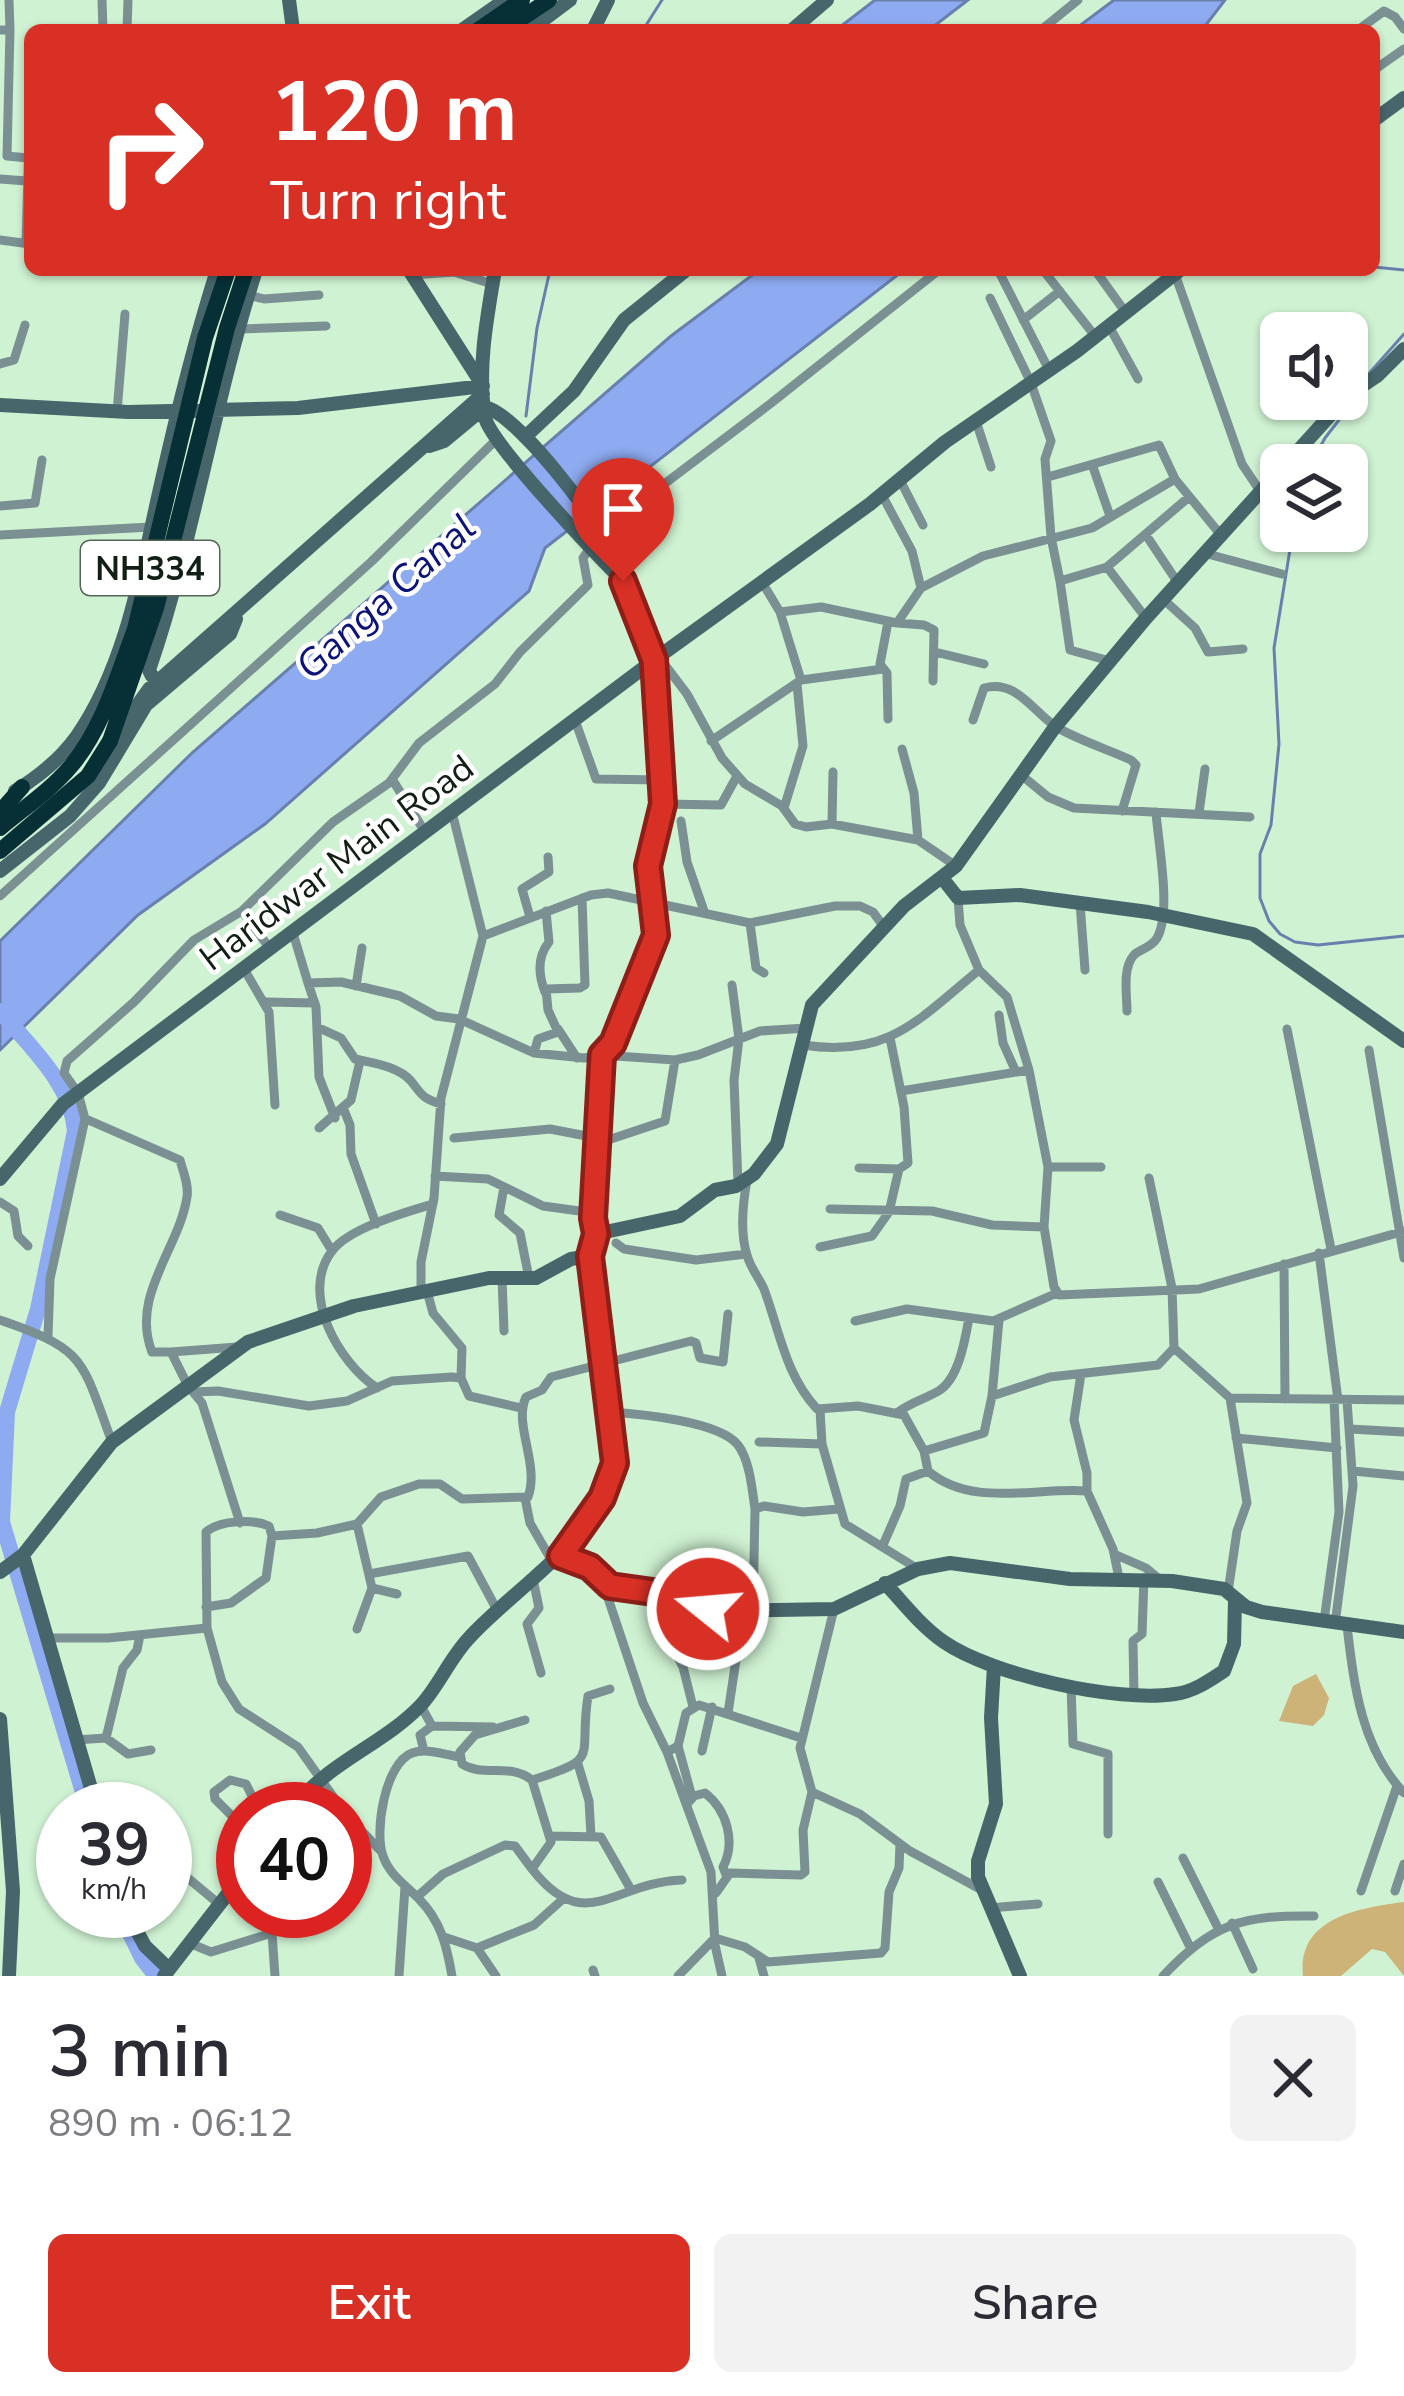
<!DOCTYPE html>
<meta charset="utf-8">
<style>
:root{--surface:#fff;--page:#f2f2f3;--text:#2b2b33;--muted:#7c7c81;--accent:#d93025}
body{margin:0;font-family:"Nunito Sans",sans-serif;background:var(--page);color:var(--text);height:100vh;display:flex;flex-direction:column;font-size:45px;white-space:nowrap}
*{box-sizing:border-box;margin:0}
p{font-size:39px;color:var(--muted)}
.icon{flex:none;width:66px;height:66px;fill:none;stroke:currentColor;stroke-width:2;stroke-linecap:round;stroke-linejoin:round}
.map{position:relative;height:1976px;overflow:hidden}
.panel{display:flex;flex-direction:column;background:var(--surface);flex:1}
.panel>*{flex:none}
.hud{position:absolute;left:24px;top:24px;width:1356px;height:252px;border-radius:18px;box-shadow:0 3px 9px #0004;background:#d93025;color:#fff;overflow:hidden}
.tools{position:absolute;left:1260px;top:312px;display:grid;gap:24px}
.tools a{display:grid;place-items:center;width:108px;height:108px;border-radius:18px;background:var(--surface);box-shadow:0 3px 9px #0004;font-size:60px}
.speed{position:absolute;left:36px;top:1782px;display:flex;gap:24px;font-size:60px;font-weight:700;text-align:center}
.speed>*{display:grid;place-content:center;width:156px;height:156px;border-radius:50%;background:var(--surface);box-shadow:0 3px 9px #0004;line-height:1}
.speed small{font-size:30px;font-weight:400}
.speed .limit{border:18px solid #d22;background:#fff;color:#111}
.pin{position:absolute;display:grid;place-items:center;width:102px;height:102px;color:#fff;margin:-123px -51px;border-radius:50% 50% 50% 0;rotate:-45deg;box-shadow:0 0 12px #0007}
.pin .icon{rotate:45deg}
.me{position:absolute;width:132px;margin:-66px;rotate:287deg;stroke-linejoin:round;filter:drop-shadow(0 0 9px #0008)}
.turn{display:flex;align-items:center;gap:42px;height:252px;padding:0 48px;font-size:54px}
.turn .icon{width:156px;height:156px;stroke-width:2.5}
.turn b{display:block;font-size:84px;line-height:102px}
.round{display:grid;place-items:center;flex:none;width:126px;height:126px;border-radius:18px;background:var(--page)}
.headline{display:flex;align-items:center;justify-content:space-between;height:204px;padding:0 48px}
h1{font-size:72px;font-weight:600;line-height:90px}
.button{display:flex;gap:24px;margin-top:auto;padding:24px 48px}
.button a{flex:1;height:138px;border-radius:18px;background:var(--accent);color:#fff;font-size:48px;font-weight:600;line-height:138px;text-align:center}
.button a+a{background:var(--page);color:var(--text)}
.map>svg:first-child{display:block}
.green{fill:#cdb377}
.water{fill:#8eaaf0;stroke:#6980ae;stroke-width:3}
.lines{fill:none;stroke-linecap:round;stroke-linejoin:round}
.stream{stroke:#6980ae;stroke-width:3}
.river{stroke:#8eaaf0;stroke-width:16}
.street{stroke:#7a9093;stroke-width:9}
.secondary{stroke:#47666b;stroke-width:14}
.highway{stroke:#063035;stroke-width:16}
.highway-bridge{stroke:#063035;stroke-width:16}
.route-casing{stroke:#8d1f18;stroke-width:30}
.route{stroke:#d93025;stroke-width:21}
.labels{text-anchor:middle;stroke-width:9;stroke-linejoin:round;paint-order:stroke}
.shield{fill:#fff;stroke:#59625a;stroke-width:3}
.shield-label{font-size:33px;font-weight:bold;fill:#121f14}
.street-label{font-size:36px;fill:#121f14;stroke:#fff}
.water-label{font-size:39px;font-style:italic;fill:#0c1379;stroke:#fff}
</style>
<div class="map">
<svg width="1404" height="1976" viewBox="0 0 1404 1976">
<rect width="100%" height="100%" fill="#cff2d2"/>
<!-- green -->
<path class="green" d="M1316,1674L1329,1698L1324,1715L1313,1726L1279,1721L1293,1686Z
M1404,1902V1976L1385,1952L1372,1949L1341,1976H1303C1297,1917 1360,1908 1404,1902Z"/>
<!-- water -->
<path class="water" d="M875,0H968L929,30H836Z
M1114,0H1225L1202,30H1074Z
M759,270H904L545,548L529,591L265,824L138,915L0,1050V941L193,752L671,336Z"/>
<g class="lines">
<!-- stream -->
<path class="stream" d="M643,30L662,0
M1374,267L1404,270
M1365,378L1404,334
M526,416L537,328L550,270
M1310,465L1325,438L1356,398
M1293,531L1274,648L1279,744L1271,825L1260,854V898L1269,921L1280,934L1295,942L1318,945L1404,936"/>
<!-- river -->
<path class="river" d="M0,1011C30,1047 71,1083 75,1131L38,1309L7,1412L2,1522L88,1809
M119,1911L142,1958L156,1976"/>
<!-- street -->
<path class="street" d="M9,0L10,30
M102,0L103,30
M0,30H10L7,156L28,158
M127,30L128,0
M1041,30L1078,0
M1358,30L1384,11L1395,17L1404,29
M1374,70L1404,49
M0,179L27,181
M0,240L30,244
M26,244L29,139
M998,270L1049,370
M1043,270L1095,336
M1095,270L1126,313
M1175,274L1242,464L1260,491
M412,275L454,272L492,284
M248,295L264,299L319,295
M990,298L1031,383L1051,441L1045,459L1051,537L1060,581
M1023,320L1060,291
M1109,326L1138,379
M239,329L326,326
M0,364L14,360L25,325
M117,412L125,314
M976,421L991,467
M1093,467L1110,516
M1048,477L1159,445L1175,479L1220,534
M900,480L923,525
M0,506L35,503L42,460
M602,531L770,404L939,270
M0,535L151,527
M1146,535L1178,583
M1204,553L1282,574
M1107,567L1189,497
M762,582L780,612L821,607L897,623L921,588L912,551L882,495
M921,588L983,556L1092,528L1175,479
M1163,599L1195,628L1208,652L1243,649
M888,622L880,664L887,673L888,719
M897,623L924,625L934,630L933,681
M935,652L984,664
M659,657L687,694L722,758L745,784L782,806L795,824L806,827L832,824L918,840L956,866
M1110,661L1070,650L1060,581L1107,567L1146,618
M801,680L883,669
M575,720L596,779L663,780
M973,720L984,688C1018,679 1034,714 1058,728C1081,741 1107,749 1131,760L1136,765L1122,811
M711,741L801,680L780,612
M902,749L914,793L918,840
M1020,774L1048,797L1074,808L1250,817
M392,779L425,832
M663,804L721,805L737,776
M784,808L803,746L797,684
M1199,813L1205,769
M681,821L687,862L704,911
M832,824L833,772
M0,896L371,562L498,438
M958,898L960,925L979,970L1007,997L1029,1070L1048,1167L1044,1227L1054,1287L1059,1295L1199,1289L1404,1231
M1080,903L1085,970
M242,911L271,950
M530,917L522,889L549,872L548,857
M750,923L756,968L764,973
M293,933L308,983L341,982L400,996L436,1016L459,1019L534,1053L584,1058L601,1055L675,1060L698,1055L760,1031L806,1028
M483,936L591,895L608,893L750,923L835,906H860L873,912L884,927
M244,969L269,1012L275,1105
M308,983L316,1007L319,1077L335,1118
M732,985L739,1039L734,1080L738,1184
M356,986L362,948
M545,992C538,974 537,957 549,942L546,911
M266,1002L315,1003
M1127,1011C1127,995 1122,968 1134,955C1141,949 1152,947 1157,938C1172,912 1158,843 1156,812
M999,1015L1003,1043L1016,1072
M317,1027L341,1038L355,1059C372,1063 398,1066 411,1081C422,1095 422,1098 441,1104
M558,1029L577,1058
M1287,1029L1331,1249
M803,1045C888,1058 917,1021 979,970
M1369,1050L1404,1258
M534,1053L538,1039L558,1032L548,1010L546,989L580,988L585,985L582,898
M901,1091L1029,1070
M344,1110L350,1125L351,1154L376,1224
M86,1119L180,1160C183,1172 189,1184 187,1197C179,1249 130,1296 152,1352H171L188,1386L202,1403L240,1523
M319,1128L351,1100L360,1061
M454,1138L550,1129L597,1138
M596,1144L665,1121L675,1060
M1048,1167H1101
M859,1168L899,1169
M435,1176L488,1179L543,1206L594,1213
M747,1180C743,1202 740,1233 747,1255C750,1267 759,1278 764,1289C780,1332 785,1374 817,1409L858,1406L904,1415L924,1451
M504,1187L499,1215L520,1233L529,1278
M0,1202L14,1211L18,1236L28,1246
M830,1209L932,1211L992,1225L1044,1227
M280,1215L318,1228L332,1251
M616,1243L624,1249L696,1260L746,1254
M820,1247L872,1236L889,1212L899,1169L908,1163L904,1107L890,1038
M1319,1253L1338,1400
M1284,1264L1285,1399
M502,1278L504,1331
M427,1291L433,1313L462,1348L461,1378
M421,1293V1262L434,1198L441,1098L483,936L452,812
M0,1320C87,1350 81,1359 112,1442
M999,1320L992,1396L984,1433L924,1451L928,1471C971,1508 1036,1487 1087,1491
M855,1321L907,1309L993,1321L1057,1293
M48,1336L50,1279L85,1119L78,1093L64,1073L67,1061L134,1002L194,940L242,911L333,822L389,783L419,743L495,684L520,652L588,585L583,558L590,548
M1174,1348L1230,1398L1247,1503L1237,1531L1228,1592
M171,1352L237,1347
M1081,1374L1074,1420L1087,1473V1491L1113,1549L1119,1578
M377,1388C339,1363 299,1294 332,1251C349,1228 406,1212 433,1204
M194,1392L218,1391L309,1406L347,1401L392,1381L452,1377L461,1378L469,1396L521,1408
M992,1396L1050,1377L1158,1365L1174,1348L1172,1288L1149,1178
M1230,1398L1404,1400
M820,1410L822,1444L845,1524L918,1569
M610,1412C640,1414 719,1421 738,1445C750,1461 752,1489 755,1509
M897,1413C910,1402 926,1399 940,1390C959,1377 965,1340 969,1318
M1350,1429L1404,1432
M1236,1438L1337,1448
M759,1442L822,1444
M1353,1471L1404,1476
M525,1498L530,1523L553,1563
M883,1545L900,1506L906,1479L928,1471
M1114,1554L1146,1568L1159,1579
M369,1574L468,1556L497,1610
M533,1579L539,1608L527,1624L541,1673
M603,1583L643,1703L667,1752L711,1872L715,1945L722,1976
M372,1588L397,1594
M662,1594L665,1633L683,1667L693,1707
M206,1607L231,1603L266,1578L272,1536
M753,1612L755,1509L764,1506L803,1512L839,1509
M1324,1621L1339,1512L1334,1400
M1335,1624L1353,1486L1347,1400
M1347,1626C1354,1685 1361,1747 1404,1793
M357,1629L372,1588L357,1524
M140,1635L137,1650L123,1668L106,1738L128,1754L151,1750
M49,1638H108L207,1628
M1071,1686L1073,1744L1108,1754V1834
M1134,1695L1133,1641L1142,1634L1144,1578
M421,1706L432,1726L420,1735L424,1751
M728,1713L736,1660L737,1612
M525,1720L475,1735L460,1752L462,1764C484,1778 509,1762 532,1780C603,1758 578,1759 588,1696L610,1689
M432,1726L493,1727
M75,1740L106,1738
M678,1746L692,1797
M702,1751L712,1707
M667,1752L678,1746L686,1713L699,1705L801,1738
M578,1764L589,1801L591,1836
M532,1780L551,1842L532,1869C585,1937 614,1882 682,1880
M812,1792L860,1814L910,1851L980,1889
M687,1804L694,1796L705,1793C727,1810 736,1842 723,1867L726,1875
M342,1809L298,1747L239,1709L222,1682L207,1628L206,1532C220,1520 253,1519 269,1526L272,1536L317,1533L357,1524L381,1497L419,1484H440L462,1499L528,1497C540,1464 513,1425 526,1397L542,1390L551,1377L691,1341L696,1343L700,1358L723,1362L728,1314
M345,1814L381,1851
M243,1827L215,1799L214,1792L230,1780L246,1784L252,1796L248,1809
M550,1836L601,1837L630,1888
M1183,1858L1218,1928
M165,1859L219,1904
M1158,1882L1190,1947
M1361,1891L1397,1786
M1395,1891L1404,1864
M716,1893L730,1873L801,1875L805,1872L803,1830L812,1792L800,1748L834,1609
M418,1896L443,1874L505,1845L515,1846L532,1869
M989,1908L1038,1904
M1232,1923L1253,1969
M444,1937L477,1948L534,1925L563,1899
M189,1943L211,1952L272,1933
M477,1948L496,1976
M759,1958L764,1976
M593,1970L595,1976
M275,1976L272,1933L289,1911
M399,1976L405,1887
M452,1976C447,1947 441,1921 419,1899C406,1885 390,1876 383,1856C374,1832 385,1763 412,1753C426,1748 444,1754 459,1757
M678,1976L715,1938L745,1947L768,1962L881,1953L885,1948L889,1892L899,1868L900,1844
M1163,1976C1213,1923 1243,1915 1314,1916"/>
<!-- secondary -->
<path class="secondary" d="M289,0L293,30
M462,30L505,0
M530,30L570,0
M593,30L608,0
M792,30L827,0
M1374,120L1404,98
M495,270C487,317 477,369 485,417C489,442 597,555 621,579
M1347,396L1377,376L1404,349
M0,405L128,412L298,408L483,386L409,270
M525,437L574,391L624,320L686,270
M429,446L444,441L485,407
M1285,465L1345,399
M152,676L149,670C194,539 214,401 256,270
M117,733L149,689L483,394
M15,791C38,777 62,757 77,736C127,664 142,567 161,484C177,412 195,340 217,270
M0,871L70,816L99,783L146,705L230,634L236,619
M943,879L958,898L1020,895L1148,912L1253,934L1404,1041
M0,1179L63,1104L654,660C641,625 631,587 614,554C598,521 518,415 485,407
M596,1234L680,1216L715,1190L736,1186L754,1174L777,1144L812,1005L904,906L956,866L1055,727L1146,618L1281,469
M23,1555L97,1809
M561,1556L590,1567L610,1586L653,1592L719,1611L834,1609L918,1569L950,1563L1070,1579L1172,1581L1224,1589L1246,1607L1262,1612L1404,1632
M0,1572L23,1555L112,1442L248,1342L354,1306L489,1278H536L571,1259L589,1256
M885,1583C903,1603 921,1626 944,1642C992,1675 1117,1703 1175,1694C1193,1692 1209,1681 1224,1671L1234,1644L1235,1600
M994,1666L991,1718L996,1804L978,1861V1877L1020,1976
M0,1719L13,1891L9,1976
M292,1809C328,1762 383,1745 421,1705C438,1687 450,1658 469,1638C515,1587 613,1529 615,1454L589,1256L596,1234L593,1218L601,1055L613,1043L656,935L648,866L663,804L654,660L870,504L945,442L1077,351L1180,270
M126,1911L145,1946L169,1969
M164,1976L243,1874"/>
<!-- highway -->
<path class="highway" d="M478,30L522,0
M504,30L549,0
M0,812L22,787
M0,851L88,776L110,741"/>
<!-- highway-bridge -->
<path class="highway-bridge" d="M110,741L156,608L227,328L246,270
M0,828C24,808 51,790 71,766C103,728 118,674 135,629L205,338L228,270"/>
</g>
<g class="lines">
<!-- route casing -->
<g class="route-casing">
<path id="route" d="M623,581L654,660L663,804L648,866L656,935L613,1043L602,1055L593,1218L596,1234L590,1256L615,1463L602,1498L561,1556L590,1567L610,1586L653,1592L708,1609"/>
</g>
<!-- route -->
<use href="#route" class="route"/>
</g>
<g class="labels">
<!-- shield labels -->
<rect class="shield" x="81" y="541" width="138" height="54" rx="9"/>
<g class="shield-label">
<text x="150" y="580">NH334</text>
</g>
<!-- street labels -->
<g class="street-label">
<text transform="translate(336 862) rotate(-37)" y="13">Haridwar Main Road</text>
</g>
<!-- water labels -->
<g class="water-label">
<text transform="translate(385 596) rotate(-42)" y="14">Ganga Canal</text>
</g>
</g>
</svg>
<div class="tools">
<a><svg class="icon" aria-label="sound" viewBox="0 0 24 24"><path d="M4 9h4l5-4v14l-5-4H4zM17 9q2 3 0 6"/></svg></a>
<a><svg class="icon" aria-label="layers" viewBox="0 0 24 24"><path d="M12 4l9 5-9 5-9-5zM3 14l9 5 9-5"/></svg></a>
</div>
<div class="speed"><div>39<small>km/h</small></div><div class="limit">40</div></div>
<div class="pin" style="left:623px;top:581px;background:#d93025"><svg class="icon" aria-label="arrive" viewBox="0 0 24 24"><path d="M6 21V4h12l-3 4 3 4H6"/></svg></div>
<svg class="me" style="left:708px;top:1609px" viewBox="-20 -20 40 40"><circle r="17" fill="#d93025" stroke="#fff" stroke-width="3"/><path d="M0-11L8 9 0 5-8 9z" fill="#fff"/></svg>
<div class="hud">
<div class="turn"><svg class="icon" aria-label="right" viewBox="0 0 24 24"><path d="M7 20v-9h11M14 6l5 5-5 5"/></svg><div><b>120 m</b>Turn right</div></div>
</div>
</div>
<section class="panel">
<div class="headline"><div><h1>3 min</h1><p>890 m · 06:12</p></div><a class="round"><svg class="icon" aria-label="close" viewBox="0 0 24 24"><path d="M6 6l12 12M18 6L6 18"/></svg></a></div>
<div class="button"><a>Exit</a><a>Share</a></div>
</section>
